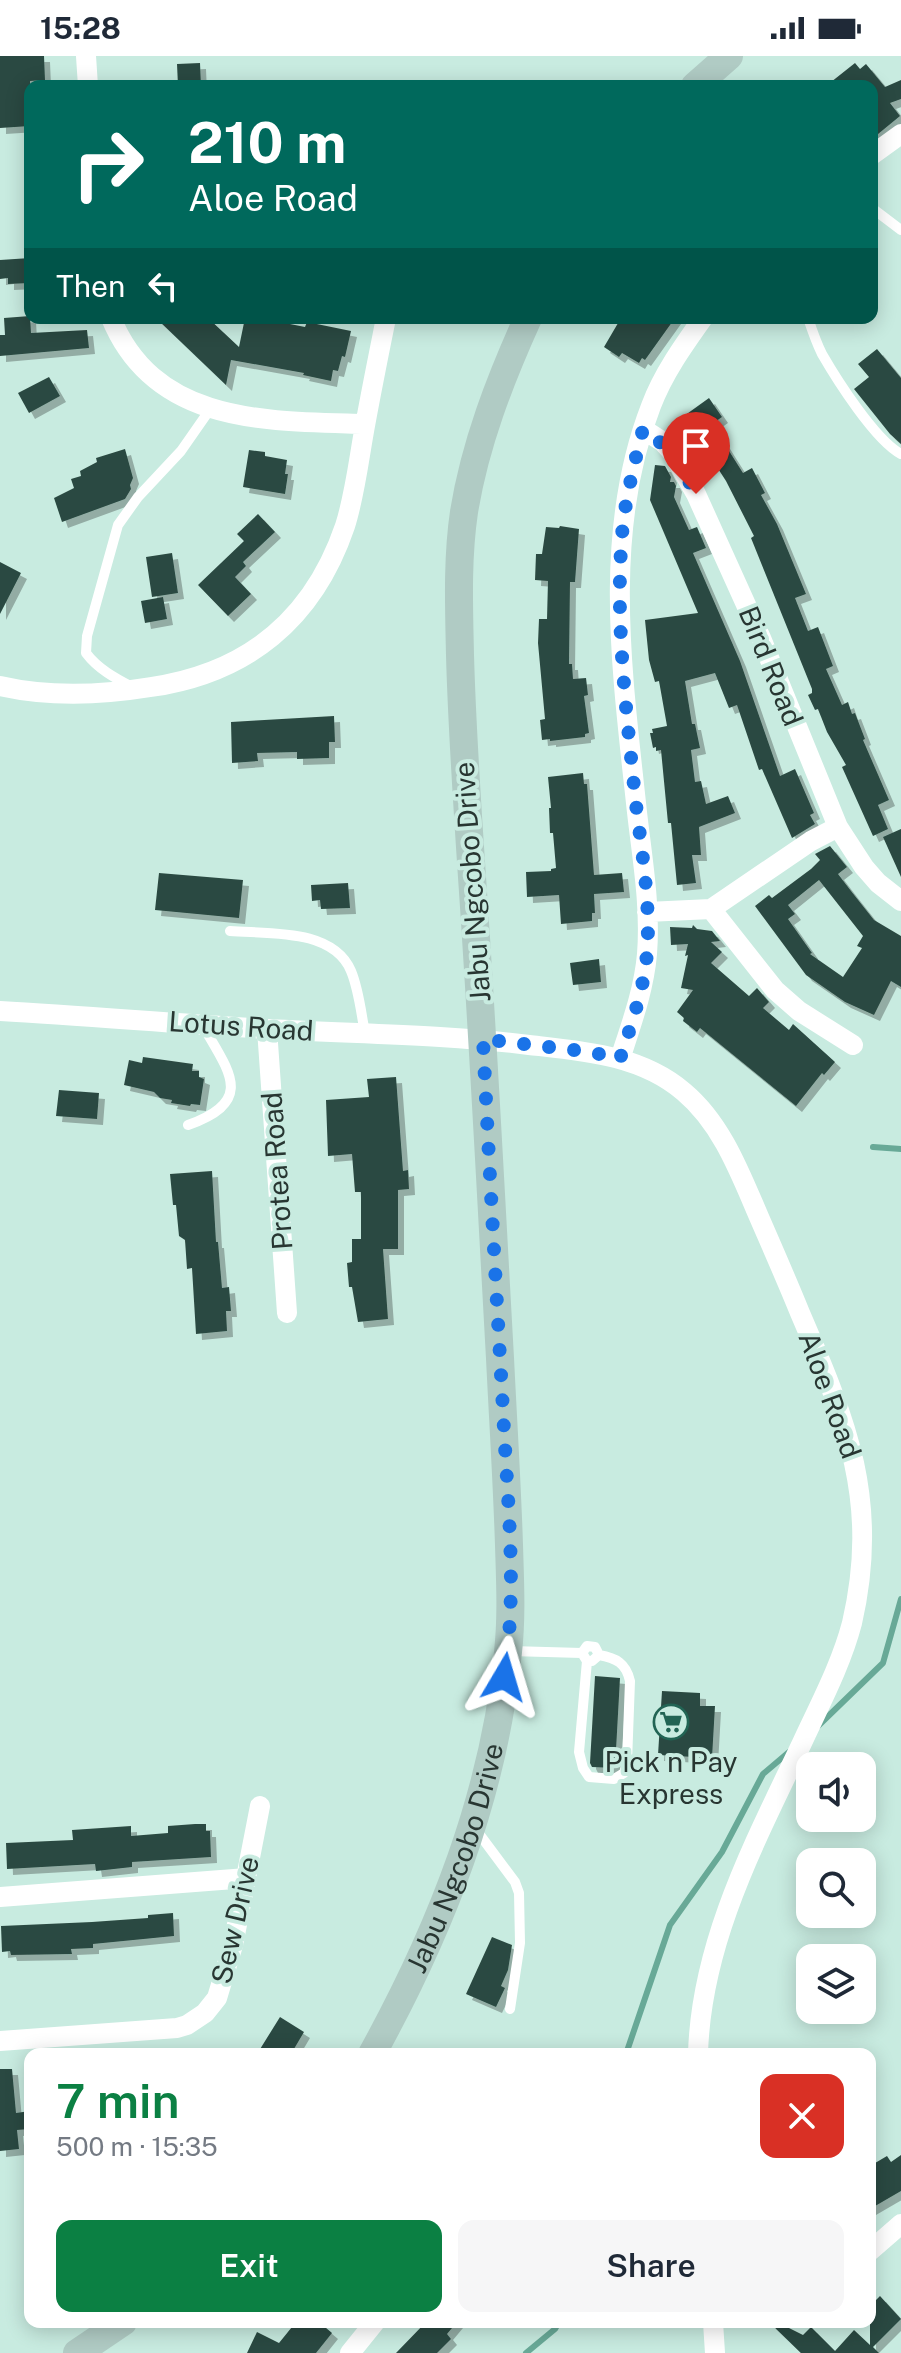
<!DOCTYPE html>
<meta charset="utf-8">
<style>
:root{--surface:#fff;--page:#f6f6f7;--text:#1f2937;--muted:#747a83;--accent:#0b8043}
body{margin:0;font-family:"Public Sans",sans-serif;background:var(--page);color:var(--text);height:100vh;display:flex;flex-direction:column;font-size:30px;white-space:nowrap}
*{box-sizing:border-box;margin:0}
p{font-size:26px;color:var(--muted)}
.icon{flex:none;width:44px;height:44px;fill:none;stroke:currentColor;stroke-width:2;stroke-linecap:round;stroke-linejoin:round}
.map{position:relative;flex:1;overflow:hidden}
.drawer{position:absolute;left:24px;top:1992px;width:852px;height:280px;display:flex;flex-direction:column;background:var(--surface);border-radius:16px;box-shadow:0 4px 20px #0003}
.drawer>*{flex:none}
.top-card{position:absolute;left:24px;top:24px;width:854px;height:244px;border-radius:16px;box-shadow:0 4px 20px #0003;background:#00695c;color:#fff;overflow:hidden}
.buttons{position:absolute;left:796px;top:1696px;display:grid;gap:16px}
.buttons a{display:grid;place-items:center;width:80px;height:80px;border-radius:16px;background:var(--surface);box-shadow:0 4px 20px #0003;font-size:40px}
.pin{position:absolute;display:grid;place-items:center;width:68px;height:68px;color:#fff;margin:-82px -34px;border-radius:50% 50% 50% 0;rotate:-45deg;box-shadow:0 0 8px #0007}
.pin .icon{rotate:45deg}
.me{position:absolute;width:88px;margin:-44px;rotate:7deg;stroke-linejoin:round;filter:drop-shadow(0 0 6px #0008)}
.turn{display:flex;align-items:center;gap:28px;height:168px;padding:0 32px;font-size:36px}
.turn .icon{width:104px;height:104px;stroke-width:2.5}
.turn b{display:block;font-size:56px;line-height:68px}
.then{display:flex;align-items:center;height:76px;padding:0 32px;background:#0003;gap:16px;font-size:30px}
.round{display:grid;place-items:center;flex:none;width:84px;height:84px;border-radius:16px;background:var(--page)}
.headline{display:flex;align-items:center;justify-content:space-between;height:136px;padding:0 32px}
h1{font-size:48px;font-weight:600;line-height:60px;color:var(--accent)}
.primary-button{display:flex;gap:16px;margin-top:auto;padding:16px 32px}
.primary-button a{flex:1;height:92px;border-radius:16px;background:var(--accent);color:#fff;font-size:32px;font-weight:600;line-height:92px;text-align:center}
.primary-button a+a{background:var(--page);color:var(--text)}
.status{display:flex;justify-content:space-between;align-items:center;height:56px;padding:0 40px;background:var(--surface);direction:ltr}
.status svg{height:22px;fill:currentColor}
.map>svg:first-child{display:block}
.lines{fill:none;stroke-linecap:round;stroke-linejoin:round}
.stream{stroke:#68a997;stroke-width:6}
.building{fill:#2c4a42;fill-rule:evenodd;filter:url(#shadow)}
.lane{stroke:#fff;stroke-width:10}
.street{stroke:#fff;stroke-width:20}
.secondary{stroke:#b0cbc4;stroke-width:28}
.route{stroke:#1a73e8;stroke-width:14;stroke-dasharray:0 25.2}
.labels{text-anchor:middle;stroke-width:8;stroke-linejoin:round;paint-order:stroke}
.street-label{font-size:28px;fill:#283632;stroke:#c8ebe0}
.poi-label{font-size:28px;fill:#283632;stroke:#c8ebe0}
</style>
<div class="status"><b>15:28</b><svg viewBox="0 0 49 12"><path d="M0 12V9h3v3zM5 12V6h3v6zM10 12V3h3v9zM15 12V0h3v12zM26 1h20v11H26zM47 4h2v5h-2z"/></svg></div>
<div class="map">
<svg width="901" height="2297" viewBox="0 0 901 2297">
<defs>
<filter id="shadow"><feDropShadow dx="6" dy="6" stdDeviation="0" flood-color="#0004"/></filter>
</defs>
<rect width="100%" height="100%" fill="#c8ebe0"/>
<g class="lines">
<!-- stream -->
<path class="stream" d="M873,1091L901,1093
M818,1670L883,1607L901,1543
M626,1998L670,1869L722,1796L763,1718L789,1696
M526,2297L555,2273L559,2266"/>
</g>
<!-- building -->
<path class="building" d="M0,0H44L45,24L30,25V70L0,72Z
M200,7L201,30H178L177,8Z
M855,7L860,13L866,8L885,31L901,24V43L890,47L900,60L872,83V30H826Z
M30,202V227L8,228V222L0,223V204Z
M30,260L31,277L87,274L89,292L0,300V279H5L4,262Z
M156,262H208L239,291L245,262H271L270,264L305,271L307,266L351,275L345,301L342,300L338,315L333,314L331,325L303,319L304,317L231,304L226,329Z
M621,262H675L645,304L642,302L639,307L622,297L619,301L604,291Z
M877,293L901,322V388L890,378L854,333L869,321L858,308Z
M49,321L60,340L29,357L18,337Z
M709,342L722,361L712,368L743,417L752,412L765,437L761,439L777,468L806,538L795,542L808,575L818,571L833,610L826,613L842,649L848,646L852,658L855,657L865,683L863,684L889,744L878,749L888,773L873,780L842,711L846,709L827,676L818,653L815,654L808,639L812,637V633L751,482L754,480L726,425L684,360Z
M125,393L133,422L130,429L131,433L125,443L62,466L54,442L74,432L71,423L81,420L80,415L97,406L96,402Z
M249,394L265,396V400L287,404L285,418H288L285,438L243,431Z
M655,409L665,410L671,421L670,426H674L676,430L674,441L689,474L697,471L706,492L693,497L740,605L780,720L795,713L814,757L810,759L815,768L792,782L762,713L759,714L737,649L729,652L715,617L685,625L692,668H695L700,692L691,694L695,726L701,725L706,748L728,740L735,757L699,771L701,799H692L696,827L677,829L671,767H668L661,694L656,695V691L653,692L650,677H653L652,673L667,670L659,625L655,626L649,604L645,564L698,557L650,444Z
M258,458L275,476L243,506L246,510L235,521L251,538L228,560L198,529L244,485L237,478Z
M560,470L579,473L575,526H570L569,608H572L573,623L586,622L588,639L584,640L589,677L585,678V681L550,685V683L542,684L540,664L545,663L538,587L539,563H547L548,525L535,524L536,498H542L546,471L559,472Z
M172,497L178,537L152,541L146,501Z
M0,506L21,517L0,558Z
M163,541L167,563L145,567L141,545Z
M334,660L335,686H329V702L297,703V696L257,697L258,705L232,707L231,666Z
M583,717L584,728H587L594,819L622,817L624,836L594,838L595,857H592V865L561,868L559,839L527,841L526,816L551,815V813L556,812L553,777H550L549,752H551L548,721Z
M901,773V821L883,781Z
M830,790L847,811L838,818L851,835L874,864L901,880V931L891,925L874,959L845,946L806,919L755,850L769,839L772,842L811,813L820,804L815,798ZM819,824L863,880L857,890L862,892L843,921L810,898L812,897L788,863L795,858L788,849Z
M159,817L243,824L239,862L155,854Z
M348,827L350,852L321,853L320,844L312,845L311,829Z
M693,869L697,873L712,875L720,885L711,886L722,896L711,907L749,940L757,932L769,946L763,952L789,974L793,968L835,1006L824,1019L822,1017L796,1050L700,972L697,976L683,965L684,962L677,956L693,934L681,932L688,899L685,900L688,888L671,889L670,871L692,872Z
M599,903L601,926L573,929L570,907Z
M143,1001L193,1008L192,1015H199V1021L204,1023L200,1049L191,1048L190,1050L171,1047L172,1044L160,1042L154,1036L124,1029L129,1004L142,1007Z
M396,1021L403,1115L408,1114L409,1133L398,1134V1193H383L388,1263L358,1266L352,1231H349L347,1207L352,1206V1183H361V1136H355L352,1098L328,1100L326,1044L369,1041L367,1023Z
M59,1034L99,1037L97,1063L56,1060Z
M212,1115L216,1186H218L222,1232L229,1231L231,1255H226L227,1275L196,1278L192,1212L187,1213L185,1184L179,1180L176,1149H173L170,1118Z
M595,1620L620,1622L615,1712L592,1711L590,1707Z
M662,1635L700,1637V1650H715L712,1702L658,1699Z
M195,1768H206V1775H210L211,1801L132,1806V1811L96,1815L95,1808L7,1813L6,1787L73,1784L72,1774L131,1770V1780L168,1777V1770Z
M173,1857L174,1880L93,1888V1892L71,1893L72,1898L11,1899L10,1895L2,1896L1,1870L92,1866L148,1862V1859Z
M492,1881L512,1889L508,1914L501,1930L505,1932L496,1951L466,1938Z
M280,1961L304,1976L291,1998H257Z
M0,2013H12L16,2057L30,2055V2073L17,2074L19,2093L0,2095Z
M901,2099V2135L870,2153V2110L887,2100L891,2106Z
M880,2240L901,2263L873,2291L879,2297H801L770,2267L777,2266L803,2279L811,2271L835,2295L854,2274L870,2289V2250Z
M296,2266H319L332,2277L316,2297H247L257,2276L279,2287Z
M426,2266H457L447,2278L451,2283L437,2297H396Z"/>
<g class="lines">
<!-- lane -->
<path class="lane" d="M872,152L901,174
M808,262C812,274 816,286 822,298C837,324 875,384 901,398
M132,631C115,622 98,613 86,597L87,580L118,469L138,441L181,395L211,352
M230,875C268,878 333,872 351,915C359,934 361,957 365,977
M188,1069C255,1045 230,1017 203,970
M510,1595L582,1597
M587,1605L579,1696L583,1712L589,1721L614,1723L624,1717L627,1706L630,1625C626,1607 616,1602 599,1599L592,1605H587L582,1597L587,1590L595,1591L599,1599
M474,1771L515,1826L519,1837L520,1887L510,1953"/>
<!-- street -->
<path class="street" d="M86,0L88,30
M872,99L901,78
M111,262C155,369 267,365 365,368
M643,373L663,386L672,396L696,438L761,582L838,771L864,811L878,827L901,845
M0,630C48,641 102,639 151,631C247,617 313,564 345,470C354,442 358,410 363,381C370,341 378,302 386,262
M711,853L775,934L799,955L853,989
M647,856L711,853L811,785L838,771
M0,955C90,960 179,968 269,973C355,978 443,978 529,989C583,995 641,999 684,1036C722,1068 740,1117 759,1161C773,1193 787,1225 800,1257C847,1366 880,1446 852,1567C841,1609 820,1648 802,1687C755,1786 701,1886 698,1998
M267,973L287,1257
M620,1003C631,969 644,934 647,898C651,847 641,796 636,747C622,616 602,476 651,350C663,318 683,290 703,262
M0,1841L247,1822
M0,1985L177,1972L187,1969L205,1957L217,1942L233,1889L260,1750
M870,2195L901,2168
M713,2266L715,2297
M350,2297L375,2266"/>
<!-- secondary -->
<g class="secondary">
<path d="M695,30L729,0"/>
<path id="s1" d="M372,1998C441,1873 494,1739 508,1596C512,1560 510,1524 509,1489C507,1426 503,1364 500,1302C491,1141 483,981 472,821C467,747 462,673 460,599C459,552 457,503 464,456C475,388 500,324 528,262"/>
<path d="M77,2297L123,2266"/>
</g>
</g>
<g class="lines">
<!-- route -->
<path class="route" d="M504,1621C518,1535 507,1441 503,1354C496,1230 489,1107 483,983L591,996L620,1003C631,969 644,934 647,897C651,845 641,792 635,740C626,650 614,559 623,468C627,436 635,405 643,373C672,393 679,408 696,438"/>
</g>
<!-- icons -->
<defs>
<g id="supermarket-ring" transform="scale(1.8)"><circle r="9.5" fill="#c8ebe0" stroke="#226454" stroke-width="1.5"/><path d="M-6-5.5h2.5l.6 2H6L4.5 2H-2.5L-4.4-4H-6ZM-1.5 3.2a1.3 1.3 0 1 0 .1 0ZM3 3.2a1.3 1.3 0 1 0 .1 0Z" fill="#226454"/></g>
</defs>
<g fill-rule="evenodd">
<use href="#supermarket-ring" x="671" y="1666"/>
</g>
<g class="labels">
<!-- street labels -->
<g class="street-label">
<text transform="translate(771 610) rotate(68)" y="10">Bird Road</text>
<text transform="translate(472 826) rotate(-94)" y="10">Jabu Ngcobo Drive</text>
<text transform="translate(241 970) rotate(4)" y="10">Lotus Road</text>
<text transform="translate(277 1115) rotate(-94)" y="10">Protea Road</text>
<text transform="translate(830 1339) rotate(70)" y="10">Aloe Road</text>
<text dy="10" stroke="none"><textPath href="#s1" startOffset="214">Jabu Ngcobo Drive</textPath></text>
<text transform="translate(235 1864) rotate(-77)" y="10">Sew Drive</text>
</g>
<!-- poi labels -->
<g class="poi-label">
<text x="671" y="1716">Pick n Pay<tspan x="671" dy="32">Express</tspan></text>
</g>
</g>
</svg>
<div class="buttons">
<a><svg class="icon" aria-label="sound" viewBox="0 0 24 24"><path d="M4 9h4l5-4v14l-5-4H4zM17 9q2 3 0 6"/></svg></a>
<a><svg class="icon" aria-label="search" viewBox="0 0 24 24"><circle cx="10" cy="10" r="6"/><path d="M15 15l6 6"/></svg></a>
<a><svg class="icon" aria-label="layers" viewBox="0 0 24 24"><path d="M12 4l9 5-9 5-9-5zM3 14l9 5 9-5"/></svg></a>
</div>
<div class="pin" style="left:696px;top:438px;background:#d93025"><svg class="icon" aria-label="arrive" viewBox="0 0 24 24"><path d="M6 21V4h12l-3 4 3 4H6"/></svg></div>
<svg class="me" style="left:504px;top:1621px" viewBox="-20 -20 40 40"><path d="M0-17L14 15 0 8-14 15z" fill="#1a73e8" stroke="#fff" stroke-width="4"/></svg>
<div class="top-card">
<div class="turn"><svg class="icon" aria-label="right" viewBox="0 0 24 24"><path d="M7 20v-9h11M14 6l5 5-5 5"/></svg><div><b>210 m</b>Aloe Road</div></div>
<div class="then">Then<svg class="icon" aria-label="left" viewBox="0 0 24 24"><path d="M17 20v-9H6M10 6l-5 5 5 5"/></svg></div>
</div>
<section class="drawer">
<div class="headline"><div><h1>7 min</h1><p>500 m · 15:35</p></div><a class="round" style="background:#d93025;color:#fff"><svg class="icon" aria-label="close" viewBox="0 0 24 24"><path d="M6 6l12 12M18 6L6 18"/></svg></a></div>
<div class="primary-button"><a>Exit</a><a>Share</a></div>
</section>
</div>
